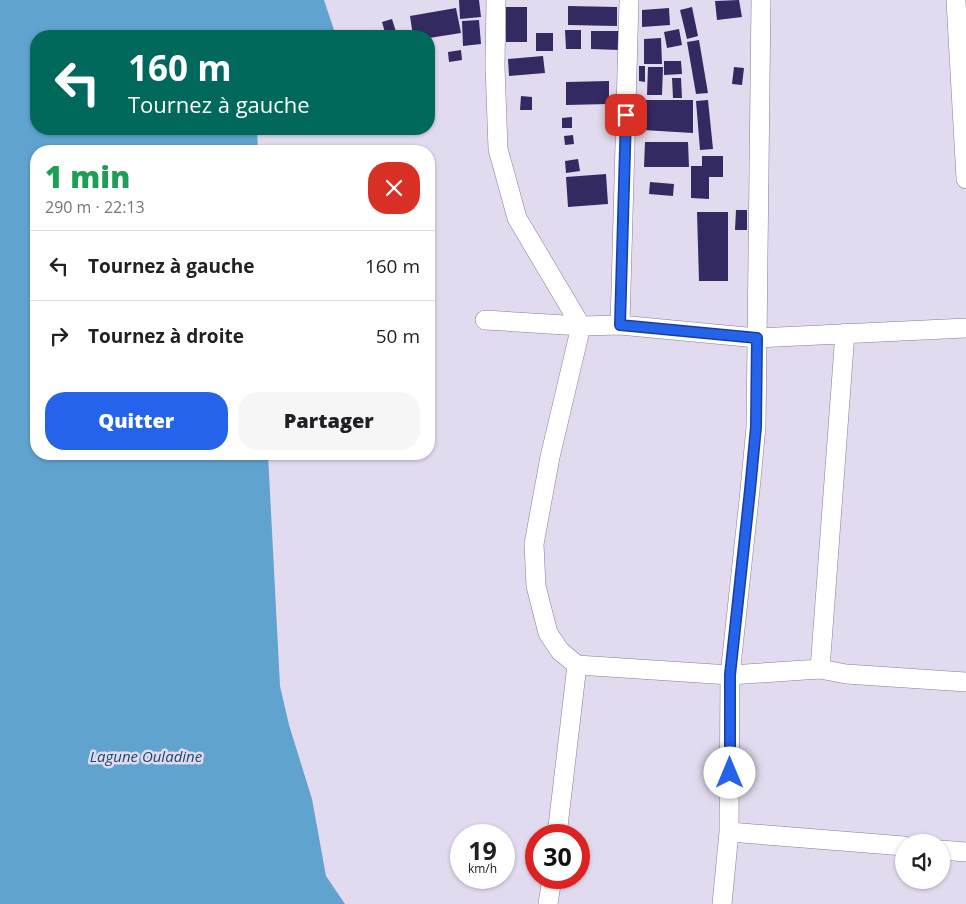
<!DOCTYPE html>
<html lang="fr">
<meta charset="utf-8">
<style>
:root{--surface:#fff;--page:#f6f6f6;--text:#202124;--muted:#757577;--line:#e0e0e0;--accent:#2563eb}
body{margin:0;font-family:"Open Sans",sans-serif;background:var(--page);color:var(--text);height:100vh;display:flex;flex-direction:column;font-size:19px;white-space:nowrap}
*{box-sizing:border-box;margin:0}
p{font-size:16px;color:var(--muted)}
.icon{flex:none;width:28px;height:28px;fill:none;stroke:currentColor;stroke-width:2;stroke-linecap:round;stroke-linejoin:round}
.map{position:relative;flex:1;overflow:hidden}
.side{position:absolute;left:30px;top:145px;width:405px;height:315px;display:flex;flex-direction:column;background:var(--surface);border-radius:20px;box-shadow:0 1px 4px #0004}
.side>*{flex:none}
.hud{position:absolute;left:30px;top:30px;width:405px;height:105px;border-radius:20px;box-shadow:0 1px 4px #0004;background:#00695c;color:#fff;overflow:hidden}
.tools{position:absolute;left:895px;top:834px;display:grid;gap:10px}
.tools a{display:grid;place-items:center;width:55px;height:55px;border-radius:50%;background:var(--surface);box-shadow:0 1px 4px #0004;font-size:25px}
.speed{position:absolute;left:450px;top:824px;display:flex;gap:10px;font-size:25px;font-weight:700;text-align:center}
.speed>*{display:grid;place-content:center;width:65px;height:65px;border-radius:50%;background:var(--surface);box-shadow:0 1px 4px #0004;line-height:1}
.speed small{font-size:12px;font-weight:400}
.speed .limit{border:8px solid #d22;background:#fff;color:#111}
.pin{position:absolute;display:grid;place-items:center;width:42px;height:42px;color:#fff;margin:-21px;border-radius:10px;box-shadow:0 2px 8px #0006}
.me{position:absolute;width:55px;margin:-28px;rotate:0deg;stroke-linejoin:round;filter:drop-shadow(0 0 4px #0008)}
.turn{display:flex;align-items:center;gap:18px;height:105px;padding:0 15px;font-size:22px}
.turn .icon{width:65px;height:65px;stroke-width:2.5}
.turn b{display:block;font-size:35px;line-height:42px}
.round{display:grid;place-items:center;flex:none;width:52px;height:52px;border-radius:20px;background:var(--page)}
.head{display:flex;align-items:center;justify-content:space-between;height:85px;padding:0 15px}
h1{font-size:30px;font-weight:800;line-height:38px;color:#1e9e55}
.button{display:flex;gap:10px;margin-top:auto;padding:10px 15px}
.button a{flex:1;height:58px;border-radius:20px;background:var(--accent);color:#fff;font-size:20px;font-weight:800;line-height:58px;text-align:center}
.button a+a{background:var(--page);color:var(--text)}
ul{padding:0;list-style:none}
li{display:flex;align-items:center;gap:15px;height:70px;padding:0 15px;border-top:1px solid var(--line)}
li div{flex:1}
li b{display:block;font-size:19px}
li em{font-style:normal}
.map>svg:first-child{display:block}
.water{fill:#60a3ce}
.building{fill:#332a61}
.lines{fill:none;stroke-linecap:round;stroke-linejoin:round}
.minor-casing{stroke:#857e91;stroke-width:20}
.minor{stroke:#fff;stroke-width:19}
.route-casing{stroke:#184099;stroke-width:12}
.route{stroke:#2563eb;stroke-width:9}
.labels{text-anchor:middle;stroke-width:5;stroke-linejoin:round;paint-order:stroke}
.water-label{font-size:15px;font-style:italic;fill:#154a68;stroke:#e2dbef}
</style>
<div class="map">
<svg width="966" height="904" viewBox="0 0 966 904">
<rect width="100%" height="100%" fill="#e2dbef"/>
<!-- water -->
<path class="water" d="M0,0H324L336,36H36V129H257L258,151H36V454H268L280,686L289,725L312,799L326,876L345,904H0Z"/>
<!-- building -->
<path class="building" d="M459,0H479L481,17L460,19Z
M739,0L742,17L717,20L715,1Z
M568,6L617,7V26L568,25Z
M506,7H527V42H506Z
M692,7L698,36L687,39L680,10Z
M456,8L461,33L429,38V36H413L410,16Z
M669,8L670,25L642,27V10Z
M392,19L397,35L386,36L382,22Z
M479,20L481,44L463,46L462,21Z
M679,29L682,45L667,48L664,32Z
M565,30H581V49H566Z
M591,31H619V50L591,49Z
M536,33H553V51H536Z
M661,38L662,64H644V39Z
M699,40L708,93L696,94L687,42Z
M461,50L462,60L449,62L448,52Z
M543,56L545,73L509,76L508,59Z
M664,61H681L682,74L664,75Z
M639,66H645V82L639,81Z
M648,67H663L662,95H647Z
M734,67L744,68L742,85L732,84Z
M672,78H681L682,98H673Z
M609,81V104L566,105V82Z
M521,96L532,97V110H520Z
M644,100H693V133L643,130Z
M708,100L713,149L700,150L696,101Z
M572,117V128H562V118Z
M573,135L574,144L565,145L564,136Z
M645,142H688L689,167H644Z
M702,156H723V177H709V199L691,198V166H702Z
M578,159L580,171L566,173L565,161Z
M606,174L608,204L568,207L566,177Z
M650,182L674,184L673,196L649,194Z
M736,210H747V230H735Z
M697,212H728V281H699Z"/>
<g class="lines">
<!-- minor casing -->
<g class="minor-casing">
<path id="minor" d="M496,0L495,66L498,149L517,218L581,326L550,457L534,544L536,586L548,633L560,651L577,665L730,675L729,832L722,904
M761,0L756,427L750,490L730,675L820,669L846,674L966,682
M956,0L966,179
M485,320L581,326L620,325L757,338L966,328
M620,325L629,0
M820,669L845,333
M729,832L904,846
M557,835L577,665
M941,850L966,852
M548,904L552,878"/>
</g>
<!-- minor -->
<use href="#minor" class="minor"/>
</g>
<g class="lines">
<!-- route casing -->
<g class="route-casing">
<path id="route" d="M626,115L620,325L757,338L756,427L750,490L730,675V773"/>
</g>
<!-- route -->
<use href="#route" class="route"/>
</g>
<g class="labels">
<!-- water labels -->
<g class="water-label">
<text x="146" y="762">Lagune Ouladine</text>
</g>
</g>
</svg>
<div class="tools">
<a><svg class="icon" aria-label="sound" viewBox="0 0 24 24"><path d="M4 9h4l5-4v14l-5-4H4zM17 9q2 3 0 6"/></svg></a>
</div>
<div class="speed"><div>19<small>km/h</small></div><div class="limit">30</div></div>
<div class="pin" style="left:626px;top:115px;background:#d93025"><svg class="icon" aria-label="arrive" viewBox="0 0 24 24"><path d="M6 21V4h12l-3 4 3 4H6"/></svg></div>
<svg class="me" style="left:730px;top:773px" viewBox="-20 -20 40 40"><circle r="19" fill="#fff"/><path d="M0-13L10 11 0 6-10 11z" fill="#2563eb"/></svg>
<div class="hud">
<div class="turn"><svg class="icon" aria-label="left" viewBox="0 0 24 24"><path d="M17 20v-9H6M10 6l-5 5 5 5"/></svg><div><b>160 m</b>Tournez à gauche</div></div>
</div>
<section class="side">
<div class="head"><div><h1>1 min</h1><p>290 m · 22:13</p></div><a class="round" style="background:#d93025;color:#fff"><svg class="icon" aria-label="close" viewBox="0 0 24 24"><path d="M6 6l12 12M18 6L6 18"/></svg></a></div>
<ul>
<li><svg class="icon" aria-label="left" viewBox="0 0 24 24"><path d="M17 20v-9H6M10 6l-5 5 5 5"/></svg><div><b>Tournez à gauche</b></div><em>160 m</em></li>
<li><svg class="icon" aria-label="right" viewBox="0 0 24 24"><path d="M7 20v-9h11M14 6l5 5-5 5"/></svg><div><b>Tournez à droite</b></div><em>50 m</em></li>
</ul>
<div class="button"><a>Quitter</a><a>Partager</a></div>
</section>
</div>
